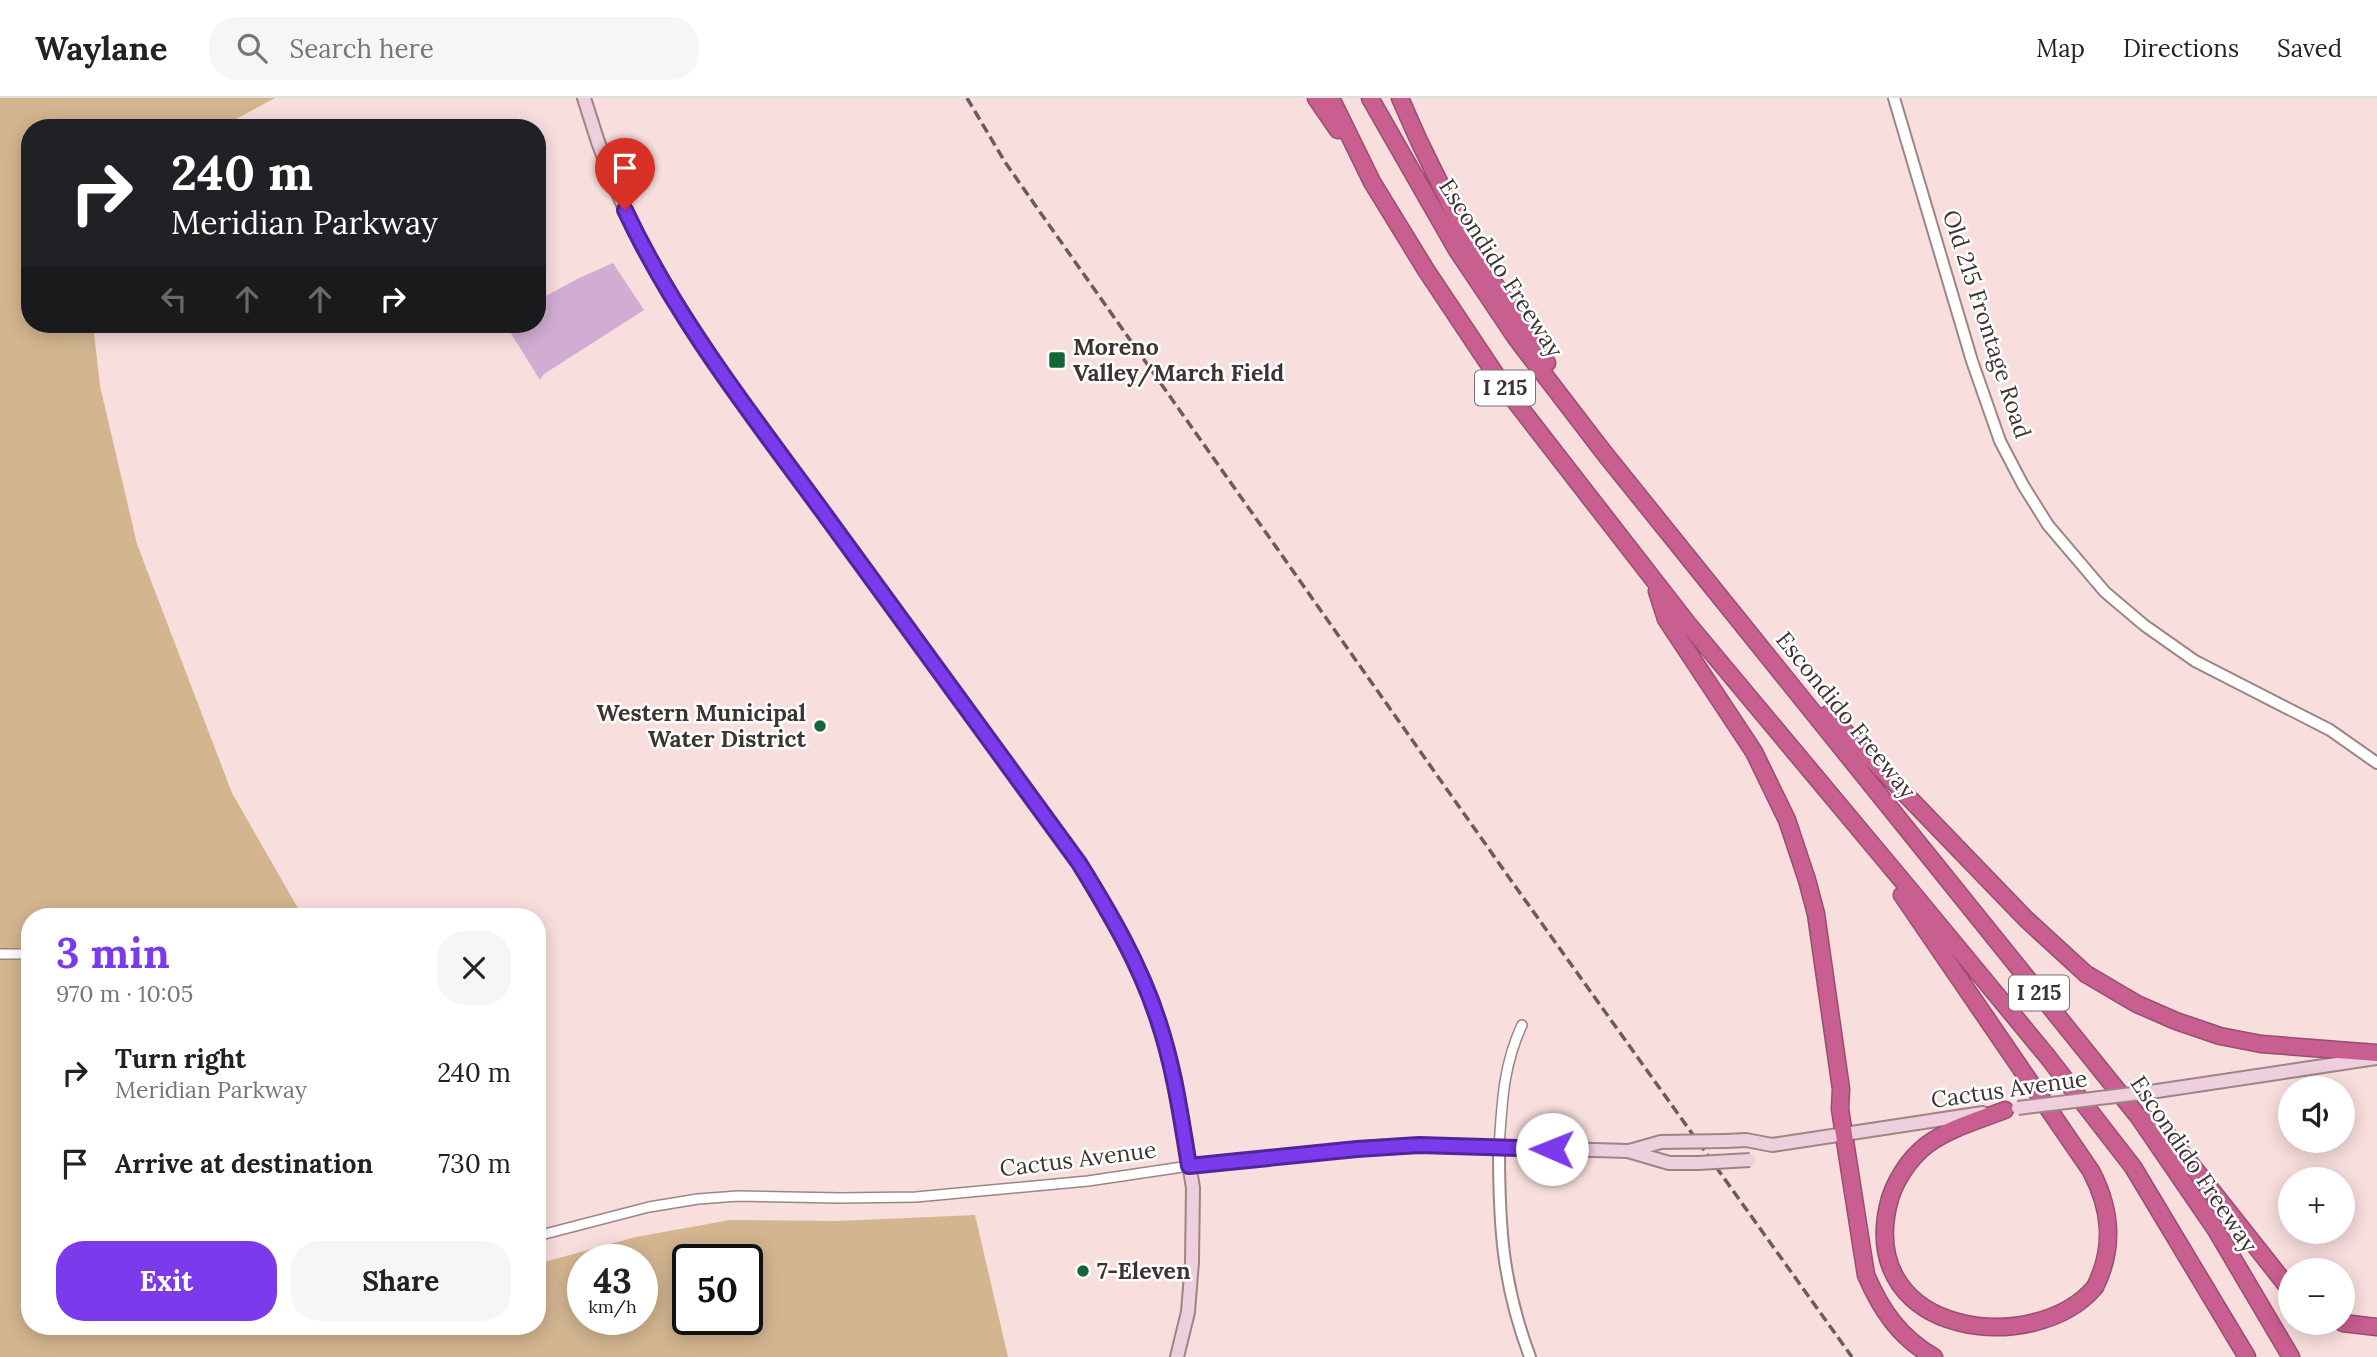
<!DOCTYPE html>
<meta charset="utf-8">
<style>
:root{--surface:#fff;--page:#f6f6f6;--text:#222;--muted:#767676;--line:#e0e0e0;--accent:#7c3aed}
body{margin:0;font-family:Lora,serif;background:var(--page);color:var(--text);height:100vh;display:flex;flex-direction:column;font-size:26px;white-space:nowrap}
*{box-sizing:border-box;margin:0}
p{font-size:23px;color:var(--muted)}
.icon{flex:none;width:38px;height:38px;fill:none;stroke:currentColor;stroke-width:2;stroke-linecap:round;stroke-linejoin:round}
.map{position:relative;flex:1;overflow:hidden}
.side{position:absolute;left:21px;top:810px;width:525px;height:427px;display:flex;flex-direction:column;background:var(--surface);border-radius:28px;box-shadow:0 4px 18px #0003}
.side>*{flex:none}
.guide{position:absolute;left:21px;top:21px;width:525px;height:214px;border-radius:28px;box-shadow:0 4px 18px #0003;background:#202124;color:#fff;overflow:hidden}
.controls{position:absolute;left:2278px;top:978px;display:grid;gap:14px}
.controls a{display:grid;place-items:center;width:77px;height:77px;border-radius:50%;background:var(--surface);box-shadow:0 4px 18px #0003;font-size:35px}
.speed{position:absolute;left:567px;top:1146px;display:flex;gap:14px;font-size:35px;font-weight:700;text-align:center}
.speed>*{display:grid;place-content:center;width:91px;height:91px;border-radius:50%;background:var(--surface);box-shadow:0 4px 18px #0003;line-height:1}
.speed small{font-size:18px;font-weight:400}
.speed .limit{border:4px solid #111;border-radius:10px;background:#fff;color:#111}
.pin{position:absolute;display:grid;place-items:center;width:60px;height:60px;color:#fff;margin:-72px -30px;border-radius:50% 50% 50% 0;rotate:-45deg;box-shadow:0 0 7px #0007}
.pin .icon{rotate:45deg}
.me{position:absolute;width:77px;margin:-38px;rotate:271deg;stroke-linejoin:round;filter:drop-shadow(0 0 5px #0008)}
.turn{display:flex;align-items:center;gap:24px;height:147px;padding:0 35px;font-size:32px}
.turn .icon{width:91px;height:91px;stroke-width:2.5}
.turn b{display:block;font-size:49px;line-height:60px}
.lanes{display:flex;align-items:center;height:66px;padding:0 35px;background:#0003;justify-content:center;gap:35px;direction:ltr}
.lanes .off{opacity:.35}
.round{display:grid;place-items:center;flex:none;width:74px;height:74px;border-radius:28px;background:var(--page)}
.overview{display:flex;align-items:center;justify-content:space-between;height:119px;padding:0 35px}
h1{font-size:42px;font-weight:800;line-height:52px;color:var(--accent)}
.primary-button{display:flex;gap:14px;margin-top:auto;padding:14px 35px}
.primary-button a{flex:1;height:80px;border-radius:28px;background:var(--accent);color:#fff;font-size:28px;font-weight:800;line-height:80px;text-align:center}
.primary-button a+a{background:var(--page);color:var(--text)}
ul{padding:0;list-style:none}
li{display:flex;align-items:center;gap:21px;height:91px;padding:0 35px}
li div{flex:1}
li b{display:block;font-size:26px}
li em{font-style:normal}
header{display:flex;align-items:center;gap:42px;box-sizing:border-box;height:98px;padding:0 35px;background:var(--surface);border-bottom:2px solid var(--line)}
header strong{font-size:33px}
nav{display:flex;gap:38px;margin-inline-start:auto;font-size:24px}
.search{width:490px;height:63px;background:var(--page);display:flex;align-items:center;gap:18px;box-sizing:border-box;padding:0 24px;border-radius:28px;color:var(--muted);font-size:26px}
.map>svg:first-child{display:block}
.grass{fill:#d3b590;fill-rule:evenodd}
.water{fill:#d3acd3}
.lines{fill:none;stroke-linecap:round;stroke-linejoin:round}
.minor-casing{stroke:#9d8585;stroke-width:12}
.tertiary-casing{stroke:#9d8585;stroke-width:14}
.secondary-casing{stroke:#9d8585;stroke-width:16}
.motorway-casing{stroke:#984f6f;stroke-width:19}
.minor{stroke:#fff;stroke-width:9}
.tertiary{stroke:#fff;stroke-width:10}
.secondary{stroke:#efcfde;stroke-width:12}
.motorway{stroke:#c95e90;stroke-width:16}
.rail{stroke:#6a5c5c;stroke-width:3.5;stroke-dasharray:10 5;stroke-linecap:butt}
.secondary-bridge-casing{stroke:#9d8585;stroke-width:16;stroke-linecap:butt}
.secondary-bridge{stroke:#efcfde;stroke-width:12}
.route-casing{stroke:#51269a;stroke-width:18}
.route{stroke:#7c3aed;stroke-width:12}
.poi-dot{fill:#156637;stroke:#fff;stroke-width:2.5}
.labels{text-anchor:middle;stroke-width:5;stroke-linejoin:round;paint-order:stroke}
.shield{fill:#fff;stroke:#777070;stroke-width:2}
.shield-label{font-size:21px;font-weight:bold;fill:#3d3333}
.street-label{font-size:23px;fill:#3d3333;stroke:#fff}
.poi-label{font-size:23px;font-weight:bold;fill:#3d3333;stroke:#fff;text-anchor:start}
</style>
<header>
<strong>Waylane</strong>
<div class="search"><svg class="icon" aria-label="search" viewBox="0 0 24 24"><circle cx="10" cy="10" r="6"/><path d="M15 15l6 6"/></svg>Search here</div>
<nav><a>Map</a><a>Directions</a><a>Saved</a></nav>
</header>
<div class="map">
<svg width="2377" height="1259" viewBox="0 0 2377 1259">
<rect width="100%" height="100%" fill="#f8dedd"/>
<!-- grass -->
<path class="grass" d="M0,0H275L220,30H30V226H93L100,288L137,446L232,695L303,819H30V1228H537V1166L636,1139L730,1122L838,1123L975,1117L1008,1259H0ZM583,1162H642V1222H583ZM688,1162H747V1222H688Z"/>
<!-- water -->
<path class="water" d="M613,165L644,212L544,276L540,282L505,226H537V203L577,181Z"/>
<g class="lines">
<!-- minor casing -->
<g class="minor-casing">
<path id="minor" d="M0,856H30
M1499,1050C1502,1005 1503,968 1522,927
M537,1138L649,1109L698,1101L738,1098L840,1100L916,1099L1088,1083L1189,1068"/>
</g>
<!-- tertiary casing -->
<g class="tertiary-casing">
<path id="tertiary" d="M1894,0L1972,263L2000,343L2023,387L2048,427L2105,494L2144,527L2195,563L2330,632L2377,665
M1499,1050C1499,1127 1502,1185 1530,1259"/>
</g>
<!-- secondary casing -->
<g class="secondary-casing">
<path id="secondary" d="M584,0L598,44L617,93L640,144L668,193L729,285L1079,765L1133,860L1159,923L1175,981L1193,1090L1192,1164L1188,1214L1177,1259
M2157,993L2377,960
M1726,1043L1746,1042L1772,1047L1983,1015
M1629,1053L1661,1044
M1189,1068L1357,1051L1419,1047L1628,1053L1669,1065H1698"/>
</g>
<!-- motorway casing -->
<g class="motorway-casing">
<path id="motorway" d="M1316,0L1338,32
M1331,0L1372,84L1426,172L1504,289L1688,526L1915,798L2047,958L2133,1069L2247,1259
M1370,0L1457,152L1516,240L1605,356L2138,1018L2216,1132L2291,1259
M1400,0L1419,43L1474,155L1547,265
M1657,493L1666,521L1754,654L1787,722L1807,782L1816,816L1841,991L1840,1011L1866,1177C1881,1212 1900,1240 1934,1259
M1828,616L2026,821L2086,876L2137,906L2176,923L2220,938L2261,946L2377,955
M1902,797L2091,1073C2111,1111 2115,1149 2095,1189C2036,1259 1859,1240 1888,1108C1893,1085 1909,1060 1928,1046C1950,1030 1979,1022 2005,1012
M2146,1023L2167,1036L2291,1193
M2343,1225L2377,1229"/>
</g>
<!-- minor -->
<use href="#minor" class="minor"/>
<!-- tertiary -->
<use href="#tertiary" class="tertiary"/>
<!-- secondary -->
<use href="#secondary" class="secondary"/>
<!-- motorway -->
<use href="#motorway" class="motorway"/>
<!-- rail -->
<path class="rail" d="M967,0L1005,64L1035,107L1515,788L1852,1259"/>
<!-- secondary-bridge casing -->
<g class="secondary-bridge-casing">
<path id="secondary-bridge" d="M2018,1010L2157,993
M1661,1044L1726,1043
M1698,1065L1750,1062"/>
</g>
<!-- secondary-bridge -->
<use href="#secondary-bridge" class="secondary-bridge"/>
</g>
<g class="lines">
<!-- route casing -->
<g class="route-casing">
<path id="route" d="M625,112C676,221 752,317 823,414C908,531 993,648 1079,765C1110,815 1140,866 1158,922C1174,969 1181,1019 1189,1068L1357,1051L1419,1047L1552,1051"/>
</g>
<!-- route -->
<use href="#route" class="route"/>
</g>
<!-- markers -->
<g class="poi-dot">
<rect x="1048" y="253" width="18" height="18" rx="3.5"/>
<circle cx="820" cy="628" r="7"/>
<circle cx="1083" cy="1173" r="7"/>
</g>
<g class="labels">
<!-- shield labels -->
<g class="shield">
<rect x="1475" y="272.5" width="60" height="35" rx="5"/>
<rect x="2009" y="877.5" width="60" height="35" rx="5"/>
</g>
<g class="shield-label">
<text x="1505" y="297">I 215</text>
<text x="2039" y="902">I 215</text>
</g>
<!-- street labels -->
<g class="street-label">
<text transform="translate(1501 170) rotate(57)" y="8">Escondido Freeway</text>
<text transform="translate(1987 226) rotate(72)" y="8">Old 215 Frontage Road</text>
<text transform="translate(1846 617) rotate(51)" y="8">Escondido Freeway</text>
<text transform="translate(2009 991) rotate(-8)" y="8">Cactus Avenue</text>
<text transform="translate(1078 1061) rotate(-7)" y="8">Cactus Avenue</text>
<text transform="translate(2194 1066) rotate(56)" y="8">Escondido Freeway</text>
</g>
<!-- poi labels -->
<g class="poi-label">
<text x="1073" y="257">Moreno<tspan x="1073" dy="26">Valley/March Field</tspan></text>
<text x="806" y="623" text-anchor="end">Western Municipal<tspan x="806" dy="26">Water District</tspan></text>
<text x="1097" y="1181">7-Eleven</text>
</g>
</g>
</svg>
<div class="controls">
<a><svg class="icon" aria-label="sound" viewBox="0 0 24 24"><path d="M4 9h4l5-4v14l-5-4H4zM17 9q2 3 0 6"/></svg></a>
<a>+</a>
<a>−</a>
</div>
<div class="speed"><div>43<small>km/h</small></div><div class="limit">50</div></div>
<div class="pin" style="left:625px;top:112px;background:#d93025"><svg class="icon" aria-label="arrive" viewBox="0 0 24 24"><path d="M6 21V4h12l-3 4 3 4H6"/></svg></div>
<svg class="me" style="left:1552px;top:1051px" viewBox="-20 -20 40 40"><circle r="19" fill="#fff"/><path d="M0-13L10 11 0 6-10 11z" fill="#7c3aed"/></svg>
<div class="guide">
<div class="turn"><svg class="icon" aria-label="right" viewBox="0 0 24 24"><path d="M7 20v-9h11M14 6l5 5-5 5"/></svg><div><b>240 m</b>Meridian Parkway</div></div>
<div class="lanes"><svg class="icon off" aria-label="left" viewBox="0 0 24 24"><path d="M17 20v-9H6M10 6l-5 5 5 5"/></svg><svg class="icon off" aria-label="ahead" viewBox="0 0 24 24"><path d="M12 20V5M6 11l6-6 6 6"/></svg><svg class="icon off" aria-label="ahead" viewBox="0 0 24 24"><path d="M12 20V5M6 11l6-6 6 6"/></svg><svg class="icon" aria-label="right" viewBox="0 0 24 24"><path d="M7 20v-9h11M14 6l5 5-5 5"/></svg></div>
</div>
<section class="side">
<div class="overview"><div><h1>3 min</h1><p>970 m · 10:05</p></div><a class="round"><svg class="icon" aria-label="close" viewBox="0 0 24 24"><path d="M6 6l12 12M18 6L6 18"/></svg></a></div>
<ul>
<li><svg class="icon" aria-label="right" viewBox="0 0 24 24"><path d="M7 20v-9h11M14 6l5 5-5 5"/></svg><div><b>Turn right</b><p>Meridian Parkway</p></div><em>240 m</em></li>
<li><svg class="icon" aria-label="arrive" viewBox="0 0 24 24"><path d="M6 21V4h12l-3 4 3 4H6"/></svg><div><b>Arrive at destination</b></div><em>730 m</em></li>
</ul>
<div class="primary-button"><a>Exit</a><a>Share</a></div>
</section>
</div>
